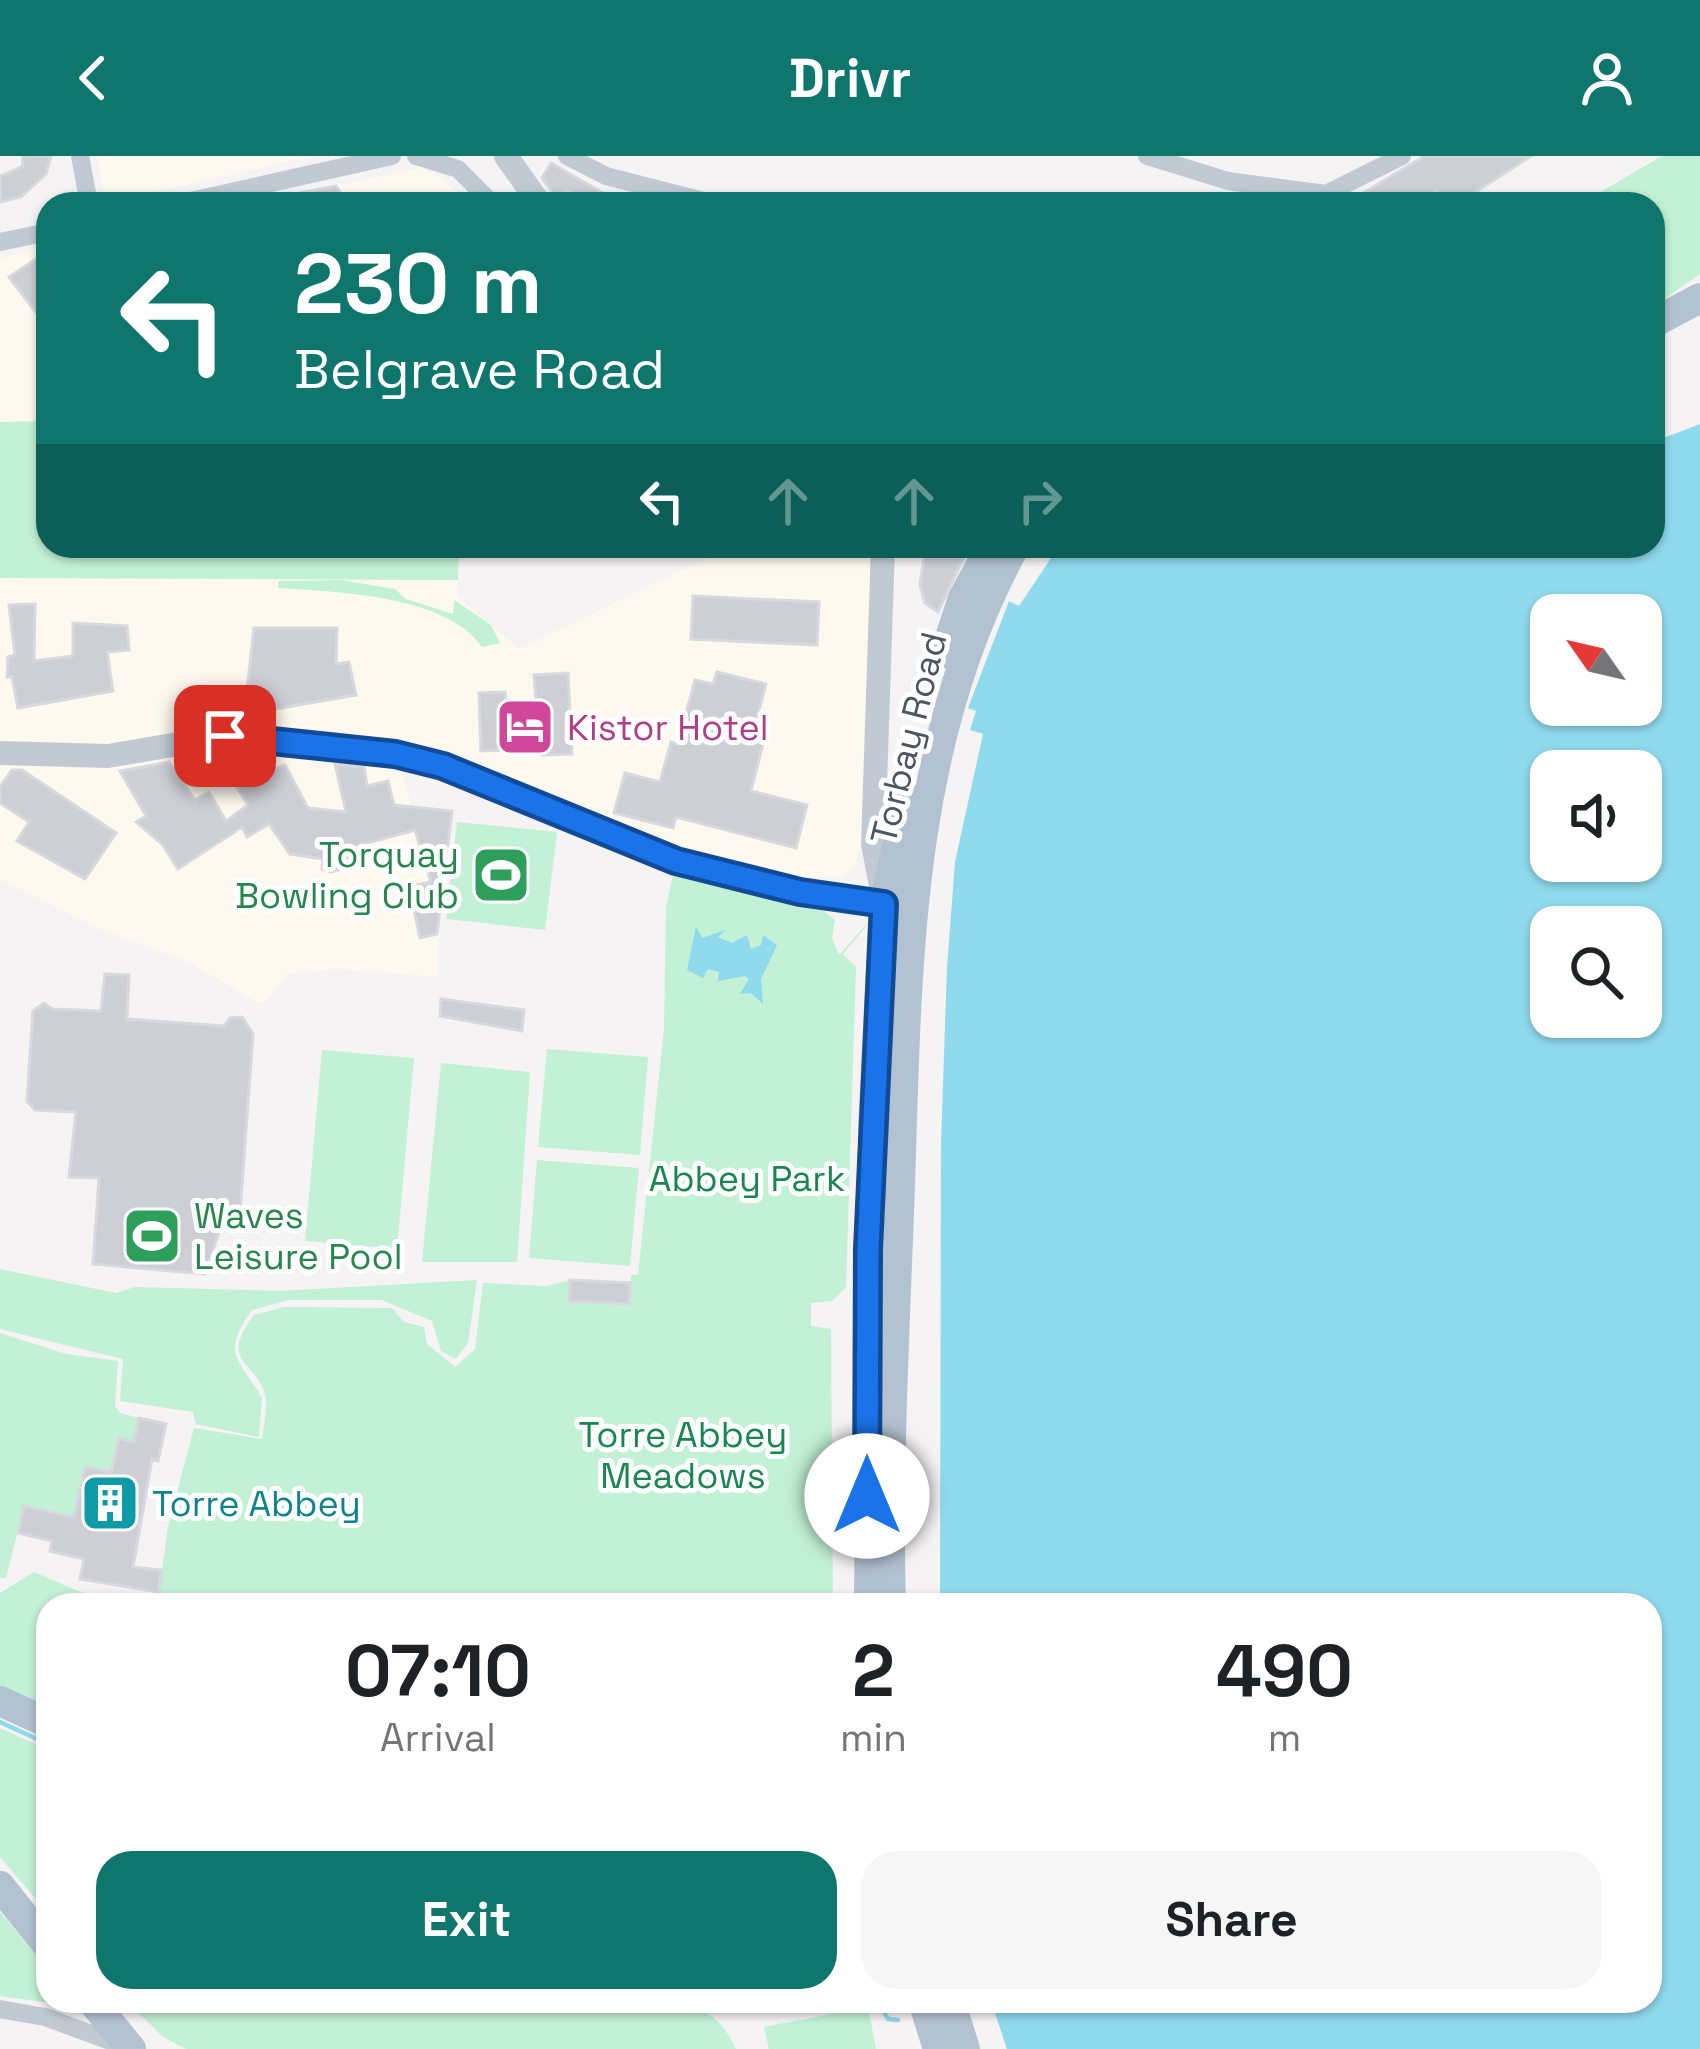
<!DOCTYPE html>
<style>
:root{--surface:#fff;--page:#f6f6f6;--text:#202124;--muted:#757577;--accent:#0f766e}
body{margin:0;font-family:"Space Grotesk",sans-serif;background:var(--page);color:var(--text);height:100vh;display:flex;flex-direction:column;font-size:45px;white-space:nowrap}
*{box-sizing:border-box;margin:0}
p{font-size:39px;color:var(--muted)}
.icon{flex:none;width:66px;height:66px;fill:none;stroke:currentColor;stroke-width:2;stroke-linecap:round;stroke-linejoin:round}
.map{position:relative;flex:1;overflow:hidden}
.drawer{position:absolute;left:36px;top:1437px;width:1626px;height:420px;display:flex;flex-direction:column;background:var(--surface);border-radius:36px;box-shadow:0 3px 9px #0004}
.drawer>*{flex:none}
.top-card{position:absolute;left:36px;top:36px;width:1629px;height:366px;border-radius:36px;box-shadow:0 3px 9px #0004;background:#0f766e;color:#fff;overflow:hidden}
.needle{width:78px;rotate:304deg}
.controls{position:absolute;left:1530px;top:438px;display:grid;gap:24px}
.controls a{display:grid;place-items:center;width:132px;height:132px;border-radius:24px;background:var(--surface);box-shadow:0 3px 9px #0004;font-size:60px}
.pin{position:absolute;display:grid;place-items:center;width:102px;height:102px;color:#fff;margin:-51px;border-radius:24px;box-shadow:0 6px 18px #0006}
.me{position:absolute;width:132px;margin:-66px;rotate:0deg;stroke-linejoin:round;filter:drop-shadow(0 0 9px #0008)}
.turn{display:flex;align-items:center;gap:42px;height:252px;padding:0 60px;font-size:54px}
.turn .icon{width:156px;height:156px;stroke-width:2.5}
.turn b{display:block;font-size:84px;line-height:102px}
.lanes{display:flex;align-items:center;height:114px;padding:0 60px;background:#0003;justify-content:center;gap:60px;direction:ltr}
.lanes .off{opacity:.35}
.eta{display:flex;justify-content:space-evenly;align-items:center;height:204px;text-align:center}
.eta b{font-size:72px;font-weight:700;line-height:84px}
.primary-button{display:flex;gap:24px;margin-top:auto;padding:24px 60px}
.primary-button a{flex:1;height:138px;border-radius:36px;background:var(--accent);color:#fff;font-size:48px;font-weight:700;line-height:138px;text-align:center}
.primary-button a+a{background:var(--page);color:var(--text)}
header{display:flex;justify-content:space-between;align-items:center;height:156px;padding:0 60px;background:var(--accent);color:#fff;font-size:54px;font-weight:700}
.map>svg:first-child{display:block}
.commercial{fill:#fdf9ef}
.green{fill:#c3f1d5}
.water{fill:#90daee;fill-rule:evenodd}
.lines{fill:none;stroke-linecap:round;stroke-linejoin:round}
.stream{stroke:#90daee;stroke-width:4.5}
.building{fill:#cdcfd5;stroke:#d7d9de;stroke-width:3}
.minor{stroke:#c1cad2;stroke-width:18}
.tertiary{stroke:#c1cad2;stroke-width:24}
.primary{stroke:#b3c2d1;stroke-width:30}
.route-casing{stroke:#114b97;stroke-width:30}
.route{stroke:#1a73e8;stroke-width:21}
.labels{text-anchor:middle;stroke-width:10;stroke-linejoin:round;paint-order:stroke}
.hotel-label{font-size:36px;fill:#b23c85;stroke:#fff;text-anchor:start}
.street-label{font-size:36px;fill:#4a5661;stroke:#fff}
.leisure-label{font-size:36px;fill:#27864d;stroke:#fff;text-anchor:end}
.park-label{font-size:36px;fill:#17864f;stroke:#fff}
.culture-label{font-size:36px;fill:#0d838f;stroke:#fff;text-anchor:start}
</style>
<header><svg class="icon" aria-label="back" viewBox="0 0 24 24"><path d="M15 5l-7 7 7 7"/></svg>Drivr<svg class="icon" aria-label="person" viewBox="0 0 24 24"><circle cx="12" cy="8" r="4"/><path d="M4 21q1-7 8-7t8 7"/></svg></header>
<div class="map">
<svg width="1700" height="1893" viewBox="0 0 1700 1893">
<rect width="100%" height="100%" fill="#f5f3f3"/>
<!-- commercial -->
<path class="commercial" d="M97,0H313L106,47Z
M420,12L439,20L470,48H248Z
M48,90V265L0,266V102Z
M732,390L865,395L873,407L865,683L853,713L840,721H804L720,705L646,683L417,593L331,574L218,571L107,592L0,588V422L458,424L457,440L519,493Z
M260,589L400,608L440,753L438,821L336,813L287,818L269,843L259,847L188,806L100,773L0,724V609L131,608Z"/>
<!-- green -->
<path class="green" d="M1662,0H1700V118L1653,151V48H1580Z
M48,265V390H459L458,424L0,422V266Z
M341,424L395,433L406,443L453,458L454,444L491,469L500,487L482,491C447,439 336,436 278,432V425Z
M457,666L557,676L545,774L446,763Z
M676,705L800,736L835,764L832,782L839,799L884,749L843,798L856,811L846,1131L832,1145L811,1147V1170L831,1173L833,1449H184L159,1436L168,1371L194,1272L262,1283C264,1270 267,1255 266,1243C259,1203 216,1210 254,1159L284,1151L392,1152L404,1166L424,1171L427,1188L455,1211L475,1193L483,1127L547,1130L570,1124V1145L629,1148L631,1119H638L640,1100L664,873L666,751Z
M547,893L648,901L640,999L538,991Z
M322,894L414,902L397,1093L305,1085Z
M441,907L530,916L517,1106H422Z
M537,1004L639,1012L630,1110L529,1102Z
M0,1113L116,1137L135,1131L280,1135L477,1124L468,1187L456,1203L441,1195L432,1165L382,1144H288L252,1154C220,1198 239,1203 262,1242L259,1281L196,1268L193,1256L120,1245L123,1203L0,1173Z
M0,1177L66,1198L118,1205L115,1250L120,1257L139,1262L134,1286L119,1283L111,1316L85,1311L74,1361L24,1351L6,1422H0Z
M34,1416L111,1449H48V1567L0,1545V1437Z
M0,1572L48,1594V1757L0,1701Z
M0,1756L48,1813V1845H62L57,1848L0,1840Z
M127,1845H679C708,1854 723,1865 736,1893H186L163,1881Z
M868,1851L876,1893H769L764,1871Z"/>
<!-- water -->
<path class="water" d="M1700,268V1893H1007L991,1845H1650V1449H940L941,988L947,811L955,706L983,578L970,574L976,555L968,552L1009,445L1019,450L1059,390H1653V286ZM1551,459H1641V549H1551ZM1641,615V705H1551V615ZM1551,771H1641V861H1551Z
M696,770L702,782L725,774L718,781L732,787L747,779L751,793L761,789L763,779L777,789L761,823L763,848L751,837L740,838L749,823L745,820L718,825L719,816L708,813L703,822L687,814Z"/>
<g class="lines">
<!-- stream -->
<path class="stream" d="M0,1566L48,1588
M878,1845L888,1863L898,1864"/>
</g>
<!-- building -->
<path class="building" d="M23,0H51L46,18L21,41L0,46V20L22,11Z
M1425,0H1531L1457,48H1446L1437,34L1416,48H1345Z
M551,7L582,25L623,48H590L566,34L559,46L542,22Z
M336,30L348,48H280V41Z
M42,99L48,105V172L9,121Z
M926,390H969L938,456L925,447L920,429Z
M693,440L819,446L817,489L691,483Z
M35,448L34,505L73,500V467L127,470L129,494L107,496L113,535L18,552L12,521H7L8,501L15,499L9,449Z
M254,472H337L336,508L349,506L356,539L269,554V560H244Z
M717,516L766,528L753,577L765,580L751,635L807,649L796,692L676,661L673,672L614,657L625,617L660,626L671,586L678,588L695,524L713,528Z
M568,517L572,598L542,599V593L481,595L479,537L505,536L506,549L536,548L534,519Z
M268,601L275,613L285,609L308,652L346,656L335,608L364,611L367,630L388,625L394,649L452,655L437,778L420,782L409,731L431,726L415,674L360,689L362,695L349,698L346,712L331,716L322,713L323,703L290,698L269,668L247,681L242,671L178,713L162,688L136,666L146,660L120,615L169,606L195,644L209,636L226,665L248,649L230,620Z
M12,614H22L116,677L85,723L17,685L29,666L0,647V631Z
M105,818L129,819L127,863L224,870L230,862L242,861L253,878L240,1056L221,1070L205,1118L93,1108L99,1022L69,1021L76,956L35,954L27,945L33,855L44,847L52,853L101,855Z
M441,843L524,854L522,875L440,860Z
M570,1124L630,1127L629,1148L569,1145Z
M139,1262L166,1268L158,1305L152,1303L133,1411L161,1414L159,1436L80,1423L84,1403L50,1395L52,1385L18,1377L24,1350L74,1361L85,1311L111,1316L119,1282L134,1286Z"/>
<g class="lines">
<!-- minor -->
<path class="minor" d="M80,0L89,48
M416,0L458,13L493,48
M567,0L606,20L715,48
M1147,0L1228,25L1326,38
M177,48L392,0
M1271,48L1326,38L1402,0
M0,86L48,76
M0,1853L45,1861L124,1890"/>
<!-- tertiary -->
<path class="tertiary" d="M506,0L540,48
M0,597L108,600L225,580L395,598L443,610L676,705L800,736L897,747
M883,740L873,688L883,390"/>
<!-- primary -->
<path class="primary" d="M1653,167L1700,142
M945,497L963,442L991,390
M869,1449L873,974L884,749L908,642
M891,1449C887,1308 895,1170 900,1029C907,811 906,587 1015,390
M0,1545L48,1567
M0,1730L48,1790
M92,1845L131,1893
M923,1845L938,1893
M950,1845L965,1893"/>
</g>
<g class="lines">
<!-- route casing -->
<g class="route-casing">
<path id="route" d="M225,580L395,598L443,610L676,705L800,736L884,748L868,1093L867,1340"/>
</g>
<!-- route -->
<use href="#route" class="route"/>
</g>
<!-- icons -->
<defs>
<g id="hotel-square" transform="scale(3)"><rect x="-9" y="-9" width="18" height="18" rx="4" fill="#d1479c" stroke="#fff"/><path d="M-6-4.5h1.5V1H6V5H4.5V3h-9V5H-6ZM-4 0a1.8 1.8 0 1 1 3.6 0ZM.5 0V-2.5h3Q6-2.5 6 0Z" fill="#fff"/></g>
<g id="stadium-square" transform="scale(3)"><rect x="-9" y="-9" width="18" height="18" rx="4" fill="#2e9e5b" stroke="#fff"/><path d="M0-5a6.5 5 0 1 0 0 10a6.5 5 0 1 0 0-10ZM-3.5-1.8h7v3.6h-7Z" fill="#fff"/></g>
<g id="building-square" transform="scale(3)"><rect x="-9" y="-9" width="18" height="18" rx="4" fill="#0f9aa8" stroke="#fff"/><path d="M-4-6H4V6H1V3H-1V6H-4ZM-2.5-4.3h1.7v1.8h-1.7ZM.8-4.3h1.7v1.8H.8ZM-2.5-1h1.7V.8h-1.7ZM.8-1h1.7V.8H.8Z" fill="#fff"/></g>
</defs>
<g fill-rule="evenodd">
<use href="#hotel-square" x="525" y="571"/>
<use href="#stadium-square" x="501" y="719"/>
<use href="#stadium-square" x="152" y="1080"/>
<use href="#building-square" x="110" y="1347"/>
</g>
<g class="labels">
<!-- hotel labels -->
<g class="hotel-label">
<text x="567" y="584">Kistor Hotel</text>
</g>
<!-- street labels -->
<g class="street-label">
<text transform="translate(908 582) rotate(-76)" y="13">Torbay Road</text>
</g>
<!-- leisure labels -->
<g class="leisure-label">
<text x="459" y="711">Torquay<tspan x="459" dy="41">Bowling Club</tspan></text>
<text x="194" y="1072" text-anchor="start">Waves<tspan x="194" dy="41">Leisure Pool</tspan></text>
</g>
<!-- park labels -->
<g class="park-label">
<text x="747" y="1035">Abbey Park</text>
<text x="683" y="1291">Torre Abbey<tspan x="683" dy="41">Meadows</tspan></text>
</g>
<!-- culture labels -->
<g class="culture-label">
<text x="152" y="1360">Torre Abbey</text>
</g>
</g>
</svg>
<div class="controls">
<a><svg class="needle" viewBox="-14 -14 28 28"><path d="M0-13l5 13h-10z" fill="#e53935"/><path d="M0 13l5-13h-10z" fill="#757577"/></svg></a>
<a><svg class="icon" aria-label="sound" viewBox="0 0 24 24"><path d="M4 9h4l5-4v14l-5-4H4zM17 9q2 3 0 6"/></svg></a>
<a><svg class="icon" aria-label="search" viewBox="0 0 24 24"><circle cx="10" cy="10" r="6"/><path d="M15 15l6 6"/></svg></a>
</div>
<div class="pin" style="left:225px;top:580px;background:#d93025"><svg class="icon" aria-label="arrive" viewBox="0 0 24 24"><path d="M6 21V4h12l-3 4 3 4H6"/></svg></div>
<svg class="me" style="left:867px;top:1340px" viewBox="-20 -20 40 40"><circle r="19" fill="#fff"/><path d="M0-13L10 11 0 6-10 11z" fill="#1a73e8"/></svg>
<div class="top-card">
<div class="turn"><svg class="icon" aria-label="left" viewBox="0 0 24 24"><path d="M17 20v-9H6M10 6l-5 5 5 5"/></svg><div><b>230 m</b>Belgrave Road</div></div>
<div class="lanes"><svg class="icon" aria-label="left" viewBox="0 0 24 24"><path d="M17 20v-9H6M10 6l-5 5 5 5"/></svg><svg class="icon off" aria-label="ahead" viewBox="0 0 24 24"><path d="M12 20V5M6 11l6-6 6 6"/></svg><svg class="icon off" aria-label="ahead" viewBox="0 0 24 24"><path d="M12 20V5M6 11l6-6 6 6"/></svg><svg class="icon off" aria-label="right" viewBox="0 0 24 24"><path d="M7 20v-9h11M14 6l5 5-5 5"/></svg></div>
</div>
<section class="drawer">
<div class="eta">
<div><b>07:10</b><p>Arrival</p></div>
<div><b>2</b><p>min</p></div>
<div><b>490</b><p>m</p></div>
</div>
<div class="primary-button"><a>Exit</a><a>Share</a></div>
</section>
</div>
